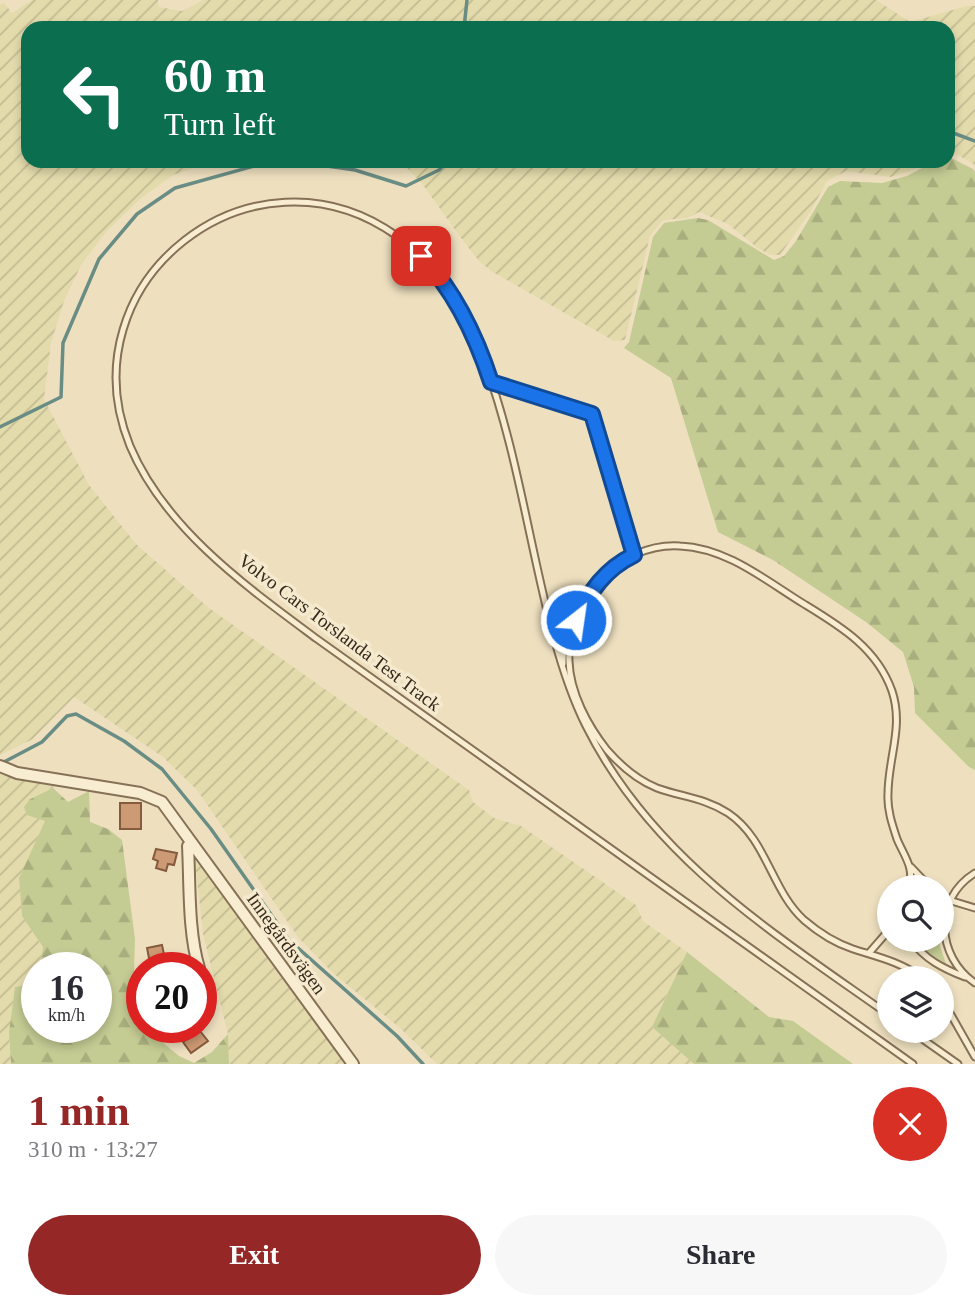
<!DOCTYPE html>
<meta charset="utf-8">
<style>
:root{--surface:#fff;--page:#f7f7f7;--text:#2b2b33;--muted:#7c7c81;--accent:#952727}
body{margin:0;font-family:"Times New Roman",serif;background:var(--page);color:var(--text);height:100vh;display:flex;flex-direction:column;font-size:26px;white-space:nowrap}
*{box-sizing:border-box;margin:0}
p{font-size:23px;color:var(--muted)}
.icon{flex:none;width:38px;height:38px;fill:none;stroke:currentColor;stroke-width:2;stroke-linecap:round;stroke-linejoin:round}
.map{position:relative;height:1064px;overflow:hidden}
.sheet{display:flex;flex-direction:column;background:var(--surface);flex:1}
.sheet>*{flex:none}
.guide{position:absolute;left:21px;top:21px;width:934px;height:147px;border-radius:21px;box-shadow:0 4px 10px #0003;background:#0b6e4f;color:#fff;overflow:hidden}
.buttons{position:absolute;left:877px;top:875px;display:grid;gap:14px}
.buttons a{display:grid;place-items:center;width:77px;height:77px;border-radius:50%;background:var(--surface);box-shadow:0 4px 10px #0003;font-size:35px}
.speed{position:absolute;left:21px;top:952px;display:flex;gap:14px;font-size:35px;font-weight:700;text-align:center}
.speed>*{display:grid;place-content:center;width:91px;height:91px;border-radius:50%;background:var(--surface);box-shadow:0 4px 10px #0003;line-height:1}
.speed small{font-size:18px;font-weight:400}
.speed .limit{border:10px solid #d22;background:#fff;color:#111}
.pin{position:absolute;display:grid;place-items:center;width:60px;height:60px;color:#fff;margin:-30px;border-radius:14px;box-shadow:0 4px 10px #0006}
.me{position:absolute;width:77px;margin:-38px;rotate:30deg;stroke-linejoin:round;filter:drop-shadow(0 0 5px #0008)}
.turn{display:flex;align-items:center;gap:24px;height:147px;padding:0 28px;font-size:32px}
.turn .icon{width:91px;height:91px;stroke-width:2.5}
.turn b{display:block;font-size:49px;line-height:60px}
.round{display:grid;place-items:center;flex:none;width:74px;height:74px;border-radius:37px;background:var(--page)}
.overview{display:flex;align-items:center;justify-content:space-between;height:119px;padding:0 28px}
h1{font-size:42px;font-weight:700;line-height:52px;color:var(--accent)}
.primary-button{display:flex;gap:14px;margin-top:auto;padding:14px 28px}
.primary-button a{flex:1;height:80px;border-radius:42px;background:var(--accent);color:#fff;font-size:28px;font-weight:700;line-height:80px;text-align:center}
.primary-button a+a{background:var(--page);color:var(--text)}
.map>svg:first-child{display:block}
.farmland{fill:url(#farmland-furrows)}
.grass{fill:#c4cb93}
.forest{fill:url(#forest-firs)}
.lines{fill:none;stroke-linecap:round;stroke-linejoin:round}
.stream{stroke:#698d84;stroke-width:3.5}
.building{fill:#cc9a74;stroke:#855a3d;stroke-width:2}
.lane-casing{stroke:#867157;stroke-width:9}
.street-casing{stroke:#867157;stroke-width:14}
.lane{stroke:#f9edd1;stroke-width:5}
.street{stroke:#f9edd1;stroke-width:10}
.route-casing{stroke:#114b97;stroke-width:18}
.route{stroke:#1a73e8;stroke-width:12}
.labels{text-anchor:middle;stroke-width:7;stroke-linejoin:round;paint-order:stroke}
.street-label{font-size:19px;fill:#35281c;stroke:#f5eace}
</style>
<div class="map">
<svg width="975" height="1064" viewBox="0 0 975 1064">
<defs>
<pattern id="farmland-furrows" width="10" height="10" patternUnits="userSpaceOnUse" patternTransform="scale(1.75)"><rect width="10" height="10" fill="#e3dbac"/><path d="M-1 1l2-2M0 10L10 0M9 11l2-2" fill="none" stroke="#c3bc93"/></pattern>
<pattern id="forest-firs" width="22" height="20" patternUnits="userSpaceOnUse" patternTransform="scale(1.75)"><rect width="22" height="20" fill="#c4cb93"/><path d="M5 1l3.5 6h-7zM16 11l3.5 6h-7z" fill="#a9ae7e"/></pattern>
</defs>
<rect width="100%" height="100%" fill="#eee0bf"/>
<!-- farmland -->
<path class="farmland" d="M32,0H158L159,7L182,11L203,0H876L910,22L967,6H975V165L958,155L949,152L948,28H28V161H213L173,175L139,200L106,232L81,265L64,301L51,343L44,399L89,485L136,544L209,608L469,790L473,802L494,818L521,826L636,905L643,921L687,952L652,1027L694,1064H437L400,1028L333,973L298,937L197,790L163,757L74,697L33,739L0,755V5L4,3L12,13Z
M396,161H925L913,170L891,177L846,171L827,181L811,211L780,255H771L759,249L728,224L699,212L687,218L663,220L650,236L625,340L614,341L491,271L479,261L461,238L423,185L406,167Z
M0,771L54,781L53,788L30,799L28,815L45,821L19,878L22,916L43,947L40,968H37V983L15,987L9,1032L11,1064H0Z
M195,862L202,863L280,976L346,1064H229L228,1034L203,934Z"/>
<!-- grass -->
<path class="grass" d="M917,940H938L946,964L924,950Z"/>
<!-- forest -->
<path class="forest" d="M949,157L973,169L975,172V770L969,767L915,713L914,687L903,652L866,622L773,560L718,532L671,378L624,348L629,342L653,237L664,223L698,218L708,220L774,260L784,256L796,241L828,187L840,181L882,183L907,176L935,161H948Z
M53,788L68,802L89,791L90,822L108,829L122,840L135,939L134,971L142,1007V1027H149L150,1032L179,1056L194,1063L212,1052L228,1034L229,1064H11L9,1032L15,987L37,983V1027H96V968H40L43,947L22,916L19,878L45,821L27,815L24,807L30,799Z
M687,952L769,1017L793,1021L853,1064H694L652,1027Z"/>
<g class="lines">
<!-- stream -->
<path class="stream" d="M464,28L467,0
M948,131L975,141
M0,427L61,397L63,343L99,259L137,214L175,188L265,163L320,165L355,170L406,186L439,170L447,161
M2,763L42,742L67,716L76,714L124,741L162,769L211,829L289,940L397,1036L423,1064"/>
</g>
<!-- building -->
<path class="building" d="M120,803H141V829H120Z
M156,849L177,853L174,865L168,864L166,871L156,868L158,861L153,859Z
M162,945L166,964L155,966L154,962L150,963L147,948Z
M200,1031L208,1041L191,1053L183,1042Z"/>
<g class="lines">
<!-- lane casing -->
<g class="lane-casing">
<path id="lane" d="M491,382L592,414L634,555
M563,664C562,631 575,601 598,579
M911,867L930,887
M975,873C933,899 936,956 975,983
M909,887C915,868 904,856 897,839C892,824 887,809 888,794C888,758 904,727 892,691C877,648 840,626 804,604C765,580 727,548 680,546C619,542 566,602 569,661C570,693 588,726 607,750C621,766 637,780 657,788C682,797 705,798 728,813C767,839 771,890 804,920C818,932 835,943 853,949C878,957 901,962 922,978
M942,898L975,908
M911,940C924,959 944,969 965,977
M869,953L889,930
M942,999L975,1057
M889,1015C772,932 652,858 586,726C516,587 528,329 397,236C253,133 63,281 130,446C165,529 247,587 317,639L913,1064
M911,1031L958,1064"/>
</g>
<!-- street casing -->
<g class="street-casing">
<path id="street" d="M0,766L17,773L140,793L162,802L353,1064
M192,843L188,846C190,884 188,932 199,968
M201,975C206,991 216,1008 201,1021"/>
</g>
<!-- lane -->
<use href="#lane" class="lane"/>
<!-- street -->
<use href="#street" class="street"/>
</g>
<g class="lines">
<!-- route casing -->
<g class="route-casing">
<path id="route" d="M421,256C455,291 476,336 491,382L592,414L634,555C605,569 590,591 576,620"/>
</g>
<!-- route -->
<use href="#route" class="route"/>
</g>
<g class="labels">
<!-- street labels -->
<g class="street-label">
<text transform="translate(340 632) rotate(37)" y="7">Volvo Cars Torslanda Test Track</text>
<text transform="translate(287 943) rotate(54)" y="7">Innegårdsvägen</text>
</g>
</g>
</svg>
<div class="buttons">
<a><svg class="icon" aria-label="search" viewBox="0 0 24 24"><circle cx="10" cy="10" r="6"/><path d="M15 15l6 6"/></svg></a>
<a><svg class="icon" aria-label="layers" viewBox="0 0 24 24"><path d="M12 4l9 5-9 5-9-5zM3 14l9 5 9-5"/></svg></a>
</div>
<div class="speed"><div>16<small>km/h</small></div><div class="limit">20</div></div>
<div class="pin" style="left:421px;top:256px;background:#d93025"><svg class="icon" aria-label="arrive" viewBox="0 0 24 24"><path d="M6 21V4h12l-3 4 3 4H6"/></svg></div>
<svg class="me" style="left:576px;top:620px" viewBox="-20 -20 40 40"><circle r="17" fill="#1a73e8" stroke="#fff" stroke-width="3"/><path d="M0-11L8 9 0 5-8 9z" fill="#fff"/></svg>
<div class="guide">
<div class="turn"><svg class="icon" aria-label="left" viewBox="0 0 24 24"><path d="M17 20v-9H6M10 6l-5 5 5 5"/></svg><div><b>60 m</b>Turn left</div></div>
</div>
</div>
<section class="sheet">
<div class="overview"><div><h1>1 min</h1><p>310 m · 13:27</p></div><a class="round" style="background:#d93025;color:#fff"><svg class="icon" aria-label="close" viewBox="0 0 24 24"><path d="M6 6l12 12M18 6L6 18"/></svg></a></div>
<div class="primary-button"><a>Exit</a><a>Share</a></div>
</section>
